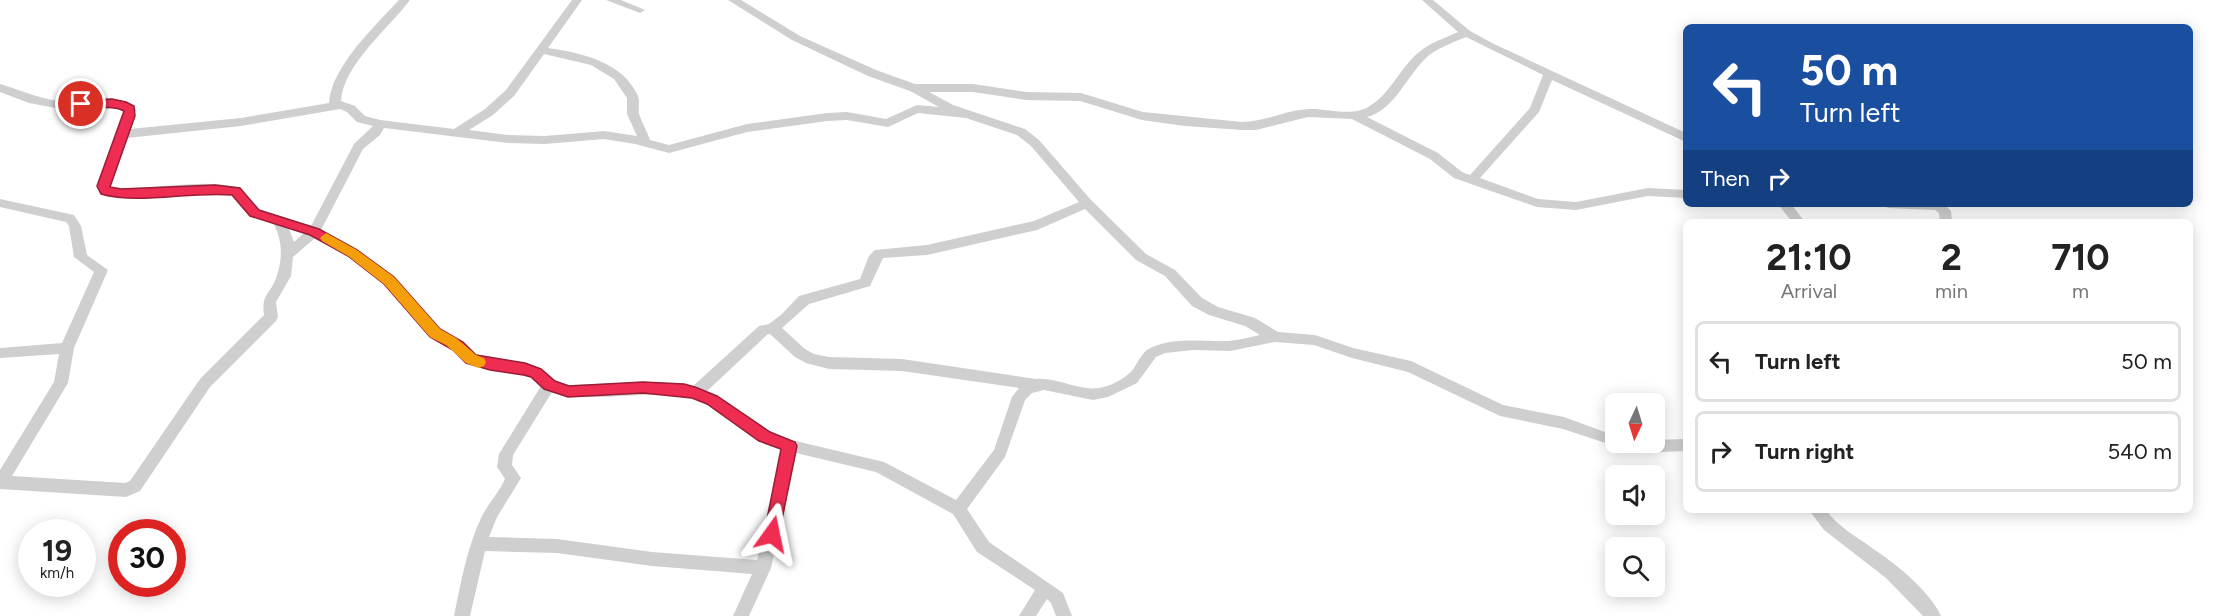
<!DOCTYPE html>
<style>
:root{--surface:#fff;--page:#f6f6f6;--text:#222;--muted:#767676;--line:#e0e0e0}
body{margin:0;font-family:Figtree,sans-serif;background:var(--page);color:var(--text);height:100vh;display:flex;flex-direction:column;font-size:22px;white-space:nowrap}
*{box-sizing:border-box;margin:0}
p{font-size:20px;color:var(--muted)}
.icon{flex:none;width:33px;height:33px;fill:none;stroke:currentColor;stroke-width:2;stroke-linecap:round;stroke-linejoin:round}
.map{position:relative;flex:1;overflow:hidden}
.sheet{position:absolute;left:1683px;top:219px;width:510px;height:294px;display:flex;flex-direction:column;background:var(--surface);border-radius:9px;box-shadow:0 3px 15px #0003}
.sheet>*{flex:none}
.guide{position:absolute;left:1683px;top:24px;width:510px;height:183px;border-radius:9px;box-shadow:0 3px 15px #0003;background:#1a4fa0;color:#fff;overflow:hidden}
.needle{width:39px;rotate:184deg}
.buttons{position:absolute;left:1605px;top:393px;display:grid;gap:12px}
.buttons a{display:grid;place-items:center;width:60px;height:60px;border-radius:9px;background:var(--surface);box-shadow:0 3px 15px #0003;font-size:30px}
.speed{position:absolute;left:18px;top:519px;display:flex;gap:12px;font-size:30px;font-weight:700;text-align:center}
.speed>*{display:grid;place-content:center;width:78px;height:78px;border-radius:50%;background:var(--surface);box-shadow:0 3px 15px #0003;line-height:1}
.speed small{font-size:15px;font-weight:400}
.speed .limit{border:9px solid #d22;background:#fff;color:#111}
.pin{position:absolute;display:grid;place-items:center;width:51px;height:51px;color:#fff;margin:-26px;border:3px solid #fff;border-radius:50%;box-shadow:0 2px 6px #0007}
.me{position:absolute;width:66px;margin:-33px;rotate:12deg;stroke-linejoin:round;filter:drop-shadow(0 0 4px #0008)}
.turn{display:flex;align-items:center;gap:21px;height:126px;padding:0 18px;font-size:27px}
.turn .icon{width:78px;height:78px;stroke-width:2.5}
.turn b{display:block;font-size:42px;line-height:51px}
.then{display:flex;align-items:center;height:57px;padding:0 18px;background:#0003;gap:12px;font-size:22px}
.eta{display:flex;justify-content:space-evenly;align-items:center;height:102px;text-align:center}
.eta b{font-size:36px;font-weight:700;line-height:42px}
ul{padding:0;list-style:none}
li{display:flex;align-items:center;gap:18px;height:81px;margin:0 12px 9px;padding:0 6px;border:3px solid var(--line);border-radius:9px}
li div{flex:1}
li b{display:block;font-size:22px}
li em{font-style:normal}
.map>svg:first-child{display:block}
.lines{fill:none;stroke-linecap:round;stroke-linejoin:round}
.street{fill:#cfcfcf;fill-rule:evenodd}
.route{fill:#ef2d53;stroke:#9b1d36;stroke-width:1.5}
.slow{fill:#f59e0b}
</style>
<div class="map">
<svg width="2217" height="616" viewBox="0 0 2217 616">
<rect width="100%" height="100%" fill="#fff"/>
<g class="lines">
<!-- street -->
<path class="street" d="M399,0H410C389,28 343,65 341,101L355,106L365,116L380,120L454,129L485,109L506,90L572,0H582L548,48C582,53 623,62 638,96C640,102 638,108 639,114C642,123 647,131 650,140L669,145L747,124L827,113L847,112L886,119L917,105L939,107L910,91L868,76L792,40L728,0H741L800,36L876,70L915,84H973L1026,92L1081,93L1143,112L1242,122C1265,122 1286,110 1309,109C1327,108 1352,117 1368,107C1390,95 1399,69 1418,53C1429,43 1445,38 1458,32L1422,0H1433L1470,31L1494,44L1686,133V142L1552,80L1539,112L1480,178L1538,199L1576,202L1648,188L1686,190V198L1648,196L1576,210L1537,207L1454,178L1430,159L1352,119L1308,117L1256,130H1242L1185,126L1142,120L1080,101L1026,100L973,92H929L953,105L1025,129L1039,140L1091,200L1146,254L1175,270L1202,298L1218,307L1255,318L1278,332L1315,335L1353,348L1411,361L1503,405L1564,417L1616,436V442H1654V440L1686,439V451L1636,453L1563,429L1500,416L1408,372L1352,358L1314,345L1275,342L1230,351L1193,350L1165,353L1156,357L1137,383L1108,397L1093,400L1044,390L1032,393L1025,400L1005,457L967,509L989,542L1063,593L1072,616H1056L1051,603L1047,599L1036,616H1019L1035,590L977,552L953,514L876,472L796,453L771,568L749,616H733L752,574L652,566L557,553L485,551L470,616H454C461,582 467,547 482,516C489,503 499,492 505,479L497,467L499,454L541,386L532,378L466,363L453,350L430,337L384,284L347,256L315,238L293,257L291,276L276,302L278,317L276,321L210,387L140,491L126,497L0,489V470L54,382L59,354L0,358V348L62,343L94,272L74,257L69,226L66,222L0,207V199L74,215L81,226L87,255L108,270L74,348L68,383L12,476L125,483L130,481L200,379L264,315C261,292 272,294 277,275C283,257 282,240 274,224L251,216L232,195L215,193L121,197L101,194L98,186L124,111L120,108L61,109L29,103L0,92V84C20,90 38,98 59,101C80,103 121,92 136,109L130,129L241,118L329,103C331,67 375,26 399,0ZM1466,37L1543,75L1530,108L1470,175L1462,172L1438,153L1367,117C1393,111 1406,78 1424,60C1434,49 1452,43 1466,37ZM544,54L591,65L614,79L627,98V114L637,136L604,131L545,136L508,135L469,130L493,115L514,96ZM340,109L347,112L357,122L373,126L354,144L311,226L259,210L240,188C200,177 152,192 110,187L127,138L241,126ZM918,113L966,118L1017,135L1031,146L1079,202L1034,221L927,245L875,250L869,256L860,279L799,296L782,314L769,324L759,326L692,387L684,384L643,382L569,385L554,381L536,367L475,354L463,342L440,329L394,276L357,250L321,230L363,149L380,135L384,128L508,143L545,144L604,139L635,144L669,153L747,132L827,121L847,120L888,127ZM1085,209L1136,260L1165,276L1192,306L1209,315L1245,326L1260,335C1250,337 1239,340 1228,341C1204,342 1179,337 1155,346C1143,350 1141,357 1134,368C1127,378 1111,386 1099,388C1077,391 1057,377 1036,379L902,359L829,357L814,354L805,349L782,328L809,304L870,286L883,258L927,255L1037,230ZM289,229L304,233L294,242ZM768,334H770L795,357L806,363L829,369L902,371L1019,388L1012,397L994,450L956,500L884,462L779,437L717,396L706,392ZM552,392C593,404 639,390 682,396C711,400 745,430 770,446L782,450L757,560L652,552L557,539L489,537L497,517L521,478L512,465L513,455Z
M606,0H621L645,10L640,13Z
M1778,204H1791L1805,222H1792Z
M1882,204H1944L1951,211L1952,222H1940L1939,213L1935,210L1888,208Z
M1809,510H1826C1838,527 1856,536 1872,548C1895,563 1930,591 1941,616H1923L1886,578L1824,530Z"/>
</g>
<!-- route -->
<path class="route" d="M112,99L126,102L134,106L135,116L110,187L121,189L215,185L240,188L259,210L319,229L357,250L394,277L440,329L463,342L476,355L525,363L541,369L555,381L569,386L643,382L684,384L695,387L717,396L770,432L795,442L797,446L778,539L772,541L766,539L764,534L781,449L759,441L707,404L692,398L643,393L568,397L544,389L531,377L524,375L490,370L466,363L453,350L430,337L384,284L348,256L310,235L250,216L232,195C191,191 139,205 101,194L97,186L124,111C109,102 87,115 75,104L81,100Z"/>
<!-- slow -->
<path class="slow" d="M326,233L357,250L394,277L440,329L456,338L476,355L484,358L486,362L484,366L479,368L466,363L446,345L430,337L384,284L348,256L322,241L320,238Z"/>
</svg>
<div class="buttons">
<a><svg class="needle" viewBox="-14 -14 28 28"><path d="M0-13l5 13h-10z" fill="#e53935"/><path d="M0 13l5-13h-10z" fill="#767676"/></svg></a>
<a><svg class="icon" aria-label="sound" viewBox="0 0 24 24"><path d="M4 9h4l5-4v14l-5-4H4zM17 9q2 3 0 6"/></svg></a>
<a><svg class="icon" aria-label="search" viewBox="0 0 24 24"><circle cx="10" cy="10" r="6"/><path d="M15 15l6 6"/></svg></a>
</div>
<div class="speed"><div>19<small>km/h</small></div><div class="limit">30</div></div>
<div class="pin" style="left:81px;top:104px;background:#d93025"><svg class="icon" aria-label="arrive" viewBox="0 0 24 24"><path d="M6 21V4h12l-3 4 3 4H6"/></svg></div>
<svg class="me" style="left:772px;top:534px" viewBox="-20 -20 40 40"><path d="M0-17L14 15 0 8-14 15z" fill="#ef2d53" stroke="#fff" stroke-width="4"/></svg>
<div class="guide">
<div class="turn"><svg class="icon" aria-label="left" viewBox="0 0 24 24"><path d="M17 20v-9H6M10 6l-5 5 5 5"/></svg><div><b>50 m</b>Turn left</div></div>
<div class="then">Then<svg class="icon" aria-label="right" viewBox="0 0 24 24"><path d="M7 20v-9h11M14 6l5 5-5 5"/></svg></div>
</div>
<section class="sheet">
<div class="eta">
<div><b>21:10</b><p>Arrival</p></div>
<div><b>2</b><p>min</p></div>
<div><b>710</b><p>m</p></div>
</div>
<ul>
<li><svg class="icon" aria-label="left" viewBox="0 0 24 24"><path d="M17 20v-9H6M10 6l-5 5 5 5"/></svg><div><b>Turn left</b></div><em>50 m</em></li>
<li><svg class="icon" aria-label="right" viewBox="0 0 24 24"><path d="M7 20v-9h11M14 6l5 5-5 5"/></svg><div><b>Turn right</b></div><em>540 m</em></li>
</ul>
</section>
</div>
